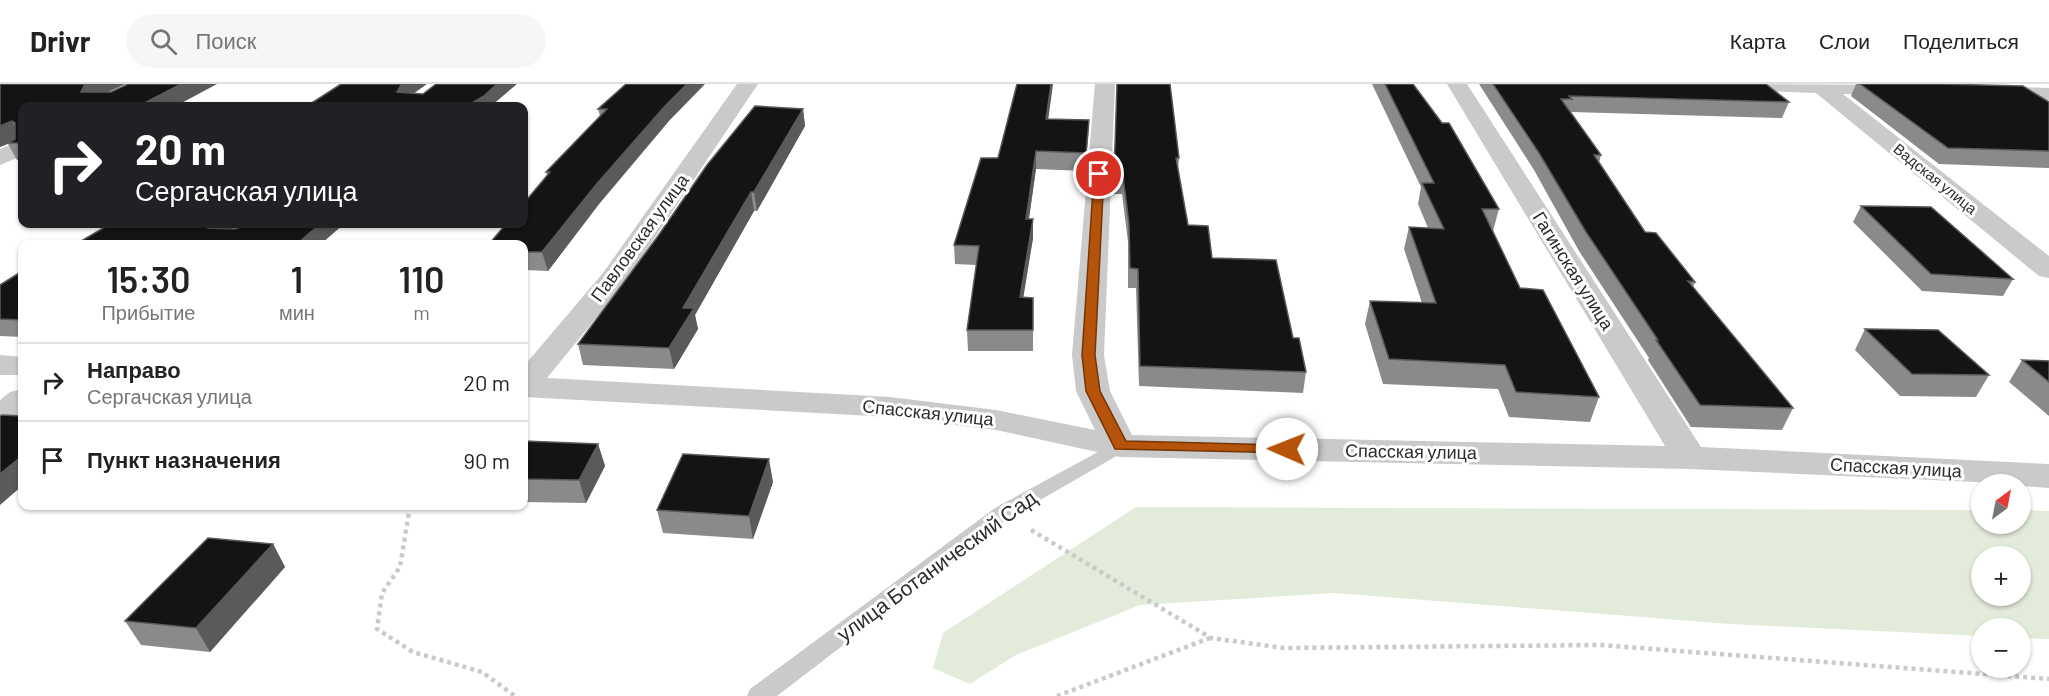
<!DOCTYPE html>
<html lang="ru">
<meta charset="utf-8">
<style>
:root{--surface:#fff;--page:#f6f6f6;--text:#222;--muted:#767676;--line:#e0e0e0}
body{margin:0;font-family:Barlow,sans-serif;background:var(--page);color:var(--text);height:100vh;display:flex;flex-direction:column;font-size:22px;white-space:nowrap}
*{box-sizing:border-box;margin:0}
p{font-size:20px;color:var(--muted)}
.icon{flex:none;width:33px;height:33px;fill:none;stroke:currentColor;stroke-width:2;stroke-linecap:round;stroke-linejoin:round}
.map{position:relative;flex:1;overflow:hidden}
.panel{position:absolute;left:18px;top:156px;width:510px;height:270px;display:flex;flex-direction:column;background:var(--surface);border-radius:12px;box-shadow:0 2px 4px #0004}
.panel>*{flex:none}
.hud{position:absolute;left:18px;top:18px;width:510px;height:126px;border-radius:12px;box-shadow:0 2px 4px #0004;background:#202124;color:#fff;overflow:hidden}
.needle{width:39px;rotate:32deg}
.controls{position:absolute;left:1971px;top:390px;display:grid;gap:12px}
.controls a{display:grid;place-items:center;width:60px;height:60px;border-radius:50%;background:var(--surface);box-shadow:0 2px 4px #0004;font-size:30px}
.pin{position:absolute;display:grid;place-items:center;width:51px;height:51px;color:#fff;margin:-26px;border:3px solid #fff;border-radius:50%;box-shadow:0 2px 6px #0007}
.me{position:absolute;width:66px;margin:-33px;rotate:271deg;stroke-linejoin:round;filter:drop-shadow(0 0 4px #0008)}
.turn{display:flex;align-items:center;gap:21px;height:126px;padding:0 18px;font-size:27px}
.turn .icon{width:78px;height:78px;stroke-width:2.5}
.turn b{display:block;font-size:42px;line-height:51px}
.eta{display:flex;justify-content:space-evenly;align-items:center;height:102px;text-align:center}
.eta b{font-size:36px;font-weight:600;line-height:42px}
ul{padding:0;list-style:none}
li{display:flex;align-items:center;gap:18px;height:78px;padding:0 18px;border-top:2px solid var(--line)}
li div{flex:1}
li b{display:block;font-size:22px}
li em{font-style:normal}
header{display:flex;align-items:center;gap:36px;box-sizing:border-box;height:84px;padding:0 30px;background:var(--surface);border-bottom:2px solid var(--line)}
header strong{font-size:28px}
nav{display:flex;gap:33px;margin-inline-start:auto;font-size:21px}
.search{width:420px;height:54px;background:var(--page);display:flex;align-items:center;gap:15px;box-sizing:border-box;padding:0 21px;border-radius:33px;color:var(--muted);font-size:22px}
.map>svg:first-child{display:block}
.green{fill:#e3ebda;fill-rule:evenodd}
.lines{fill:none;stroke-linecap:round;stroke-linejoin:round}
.path{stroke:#cacaca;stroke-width:4.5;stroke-dasharray:4 4;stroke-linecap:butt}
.lane{fill:#cacaca;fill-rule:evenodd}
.street{fill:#cacaca;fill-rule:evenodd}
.wall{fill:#8a8a8a}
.shaded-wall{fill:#5a5a5a}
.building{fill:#141414;stroke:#5a5a5a;stroke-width:1.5}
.route{fill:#b45309;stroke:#753606;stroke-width:1.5}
.labels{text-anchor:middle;stroke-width:6;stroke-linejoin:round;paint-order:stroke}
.far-street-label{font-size:15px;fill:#2d2d2d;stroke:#fff}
.street-label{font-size:18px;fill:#2d2d2d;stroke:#fff}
.near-street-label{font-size:21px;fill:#2d2d2d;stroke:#fff}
</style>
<header>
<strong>Drivr</strong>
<div class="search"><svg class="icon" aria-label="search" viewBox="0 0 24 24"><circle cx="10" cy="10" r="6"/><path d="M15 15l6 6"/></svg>Поиск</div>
<nav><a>Карта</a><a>Слои</a><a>Поделиться</a></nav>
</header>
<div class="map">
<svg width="2049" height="612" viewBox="0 0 2049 612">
<rect width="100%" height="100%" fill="#fff"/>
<!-- green -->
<path class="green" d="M1136,423L1981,426L1982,440H2020L2021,426L2049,427V555L2021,554L2020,544H1982L1981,552L1730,540L1335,509L1140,521L1016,571L970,600L933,584L943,549ZM1982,472H2020V512H1982Z"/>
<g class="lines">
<!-- path -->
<path class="path" d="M410,422L400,483L382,509L377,545L413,568L482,588L515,612
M1031,446L1211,554L1284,564L1600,561L2049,595
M1057,612L1210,554"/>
<!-- lane -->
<path class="lane" d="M1120,356L1127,358L1130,362L1127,366L1009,434L777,612H747L750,605L995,424Z"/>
<!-- street -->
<path class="street" d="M737,0H758L623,201L547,294L890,313L996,326L1095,346L1076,307L1072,271L1095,0H1115L1104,271L1110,307L1132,351L1665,362L1447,0H1467L1701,363L2049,380V404L2020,402V400L1690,385L1120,373L996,346L890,333L524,313V282L603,189Z
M1727,0L1907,1L1911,5L1907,9L1900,11L1843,10L2049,172V194L2039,192L1816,9L1737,6L1730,4Z
M1991,2L2049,4V16L1984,12L1980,8L1984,4Z
M22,56V72L0,81V65Z
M0,271L22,273V291H0Z
M22,305V331L12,339L0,342V316L10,308Z"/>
</g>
<!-- wall -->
<path class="wall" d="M0,0H125L108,8L217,0L22,22V76H17L8,60L0,63Z
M626,0L668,38L599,120L548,187L524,186V160L547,91L546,88L600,32L598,25Z
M1117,0L1179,74L1178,85L1188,141L1212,174L1293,254L1306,288L1303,309L1139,302L1136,204H1128V158L1122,110H1113Z
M1372,0H1413L1499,125L1493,147L1520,204L1599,313L1590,338L1509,333L1498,305L1383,300L1365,240L1370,217L1422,219L1404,165L1409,143L1428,144L1418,120L1421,103Z
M1479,0H1766L1789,18L1782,34L1571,28L1601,71L1599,79L1645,148L1695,198L1693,203L1793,324L1782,346L1691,343L1648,276L1649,274L1579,167L1534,86Z
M1856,0H1940L2049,18V84L1939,80L1851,12Z
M803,25L805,42L757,127H754L695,231L698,245L674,285L583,281L578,260Z
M1048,35L1089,36L1088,54L1085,87L1036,85L1029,135L1033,154L1023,213L1033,214V267H968L967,246L976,181L955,180L954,161Z
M1861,122L2013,195L2003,212L1922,207L1853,138Z
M22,189V253L0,252V201Z
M1865,245L1989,291L1976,313L1900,312L1855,266Z
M2022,276L2049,277V332L2009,298Z
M524,357L598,360L605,382L586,419L524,418Z
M773,398L753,455L663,449L657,426Z
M273,460L285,483L210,568L141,561L125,537Z"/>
<!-- shaded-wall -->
<path class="shaded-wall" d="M85,0H125L93,15L81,8Z
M181,0H217L176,22H139Z
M403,0H427L406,15L397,8L401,1Z
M497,0H517L491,22H467Z
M687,0H705L668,38L599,120L548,187L542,168L595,102L665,22Z
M1051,0H1053L1046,52V35Z
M803,25L805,42L757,127L754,108Z
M1089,36L1088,54L1085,87L1086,69Z
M12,37L21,54L0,63V42Z
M1036,67V85L1026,154V135Z
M751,108L754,127L695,231L698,245L674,285L669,264L683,224Z
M1033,135V154L1020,234V213Z
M211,140H240L220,152L208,144Z
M320,140H344L321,160H297Z
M598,360L605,382L586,419L579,396Z
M22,372V402L0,421V390Z
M769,375L773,398L753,455L749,432Z
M273,460L285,483L210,568L196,544Z"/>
<!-- building -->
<path class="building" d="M0,0H85L81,8H111L128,0H181L139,22H22V59H8L15,55V39L12,37L0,42Z
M341,0H403L401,1L397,8L423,10L436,0H497L484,12L467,22H307Z
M626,0H687L665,22L595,102L542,168H524V160H489L506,140H524V119L550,88H546L607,25H598Z
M1017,0H1051L1046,35L1089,36L1086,69L1036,67L1026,135H1033L1020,213L1033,214V246H967L979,162L954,161L981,74H998Z
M1117,0H1170L1179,74H1176L1188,141L1208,142L1212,174L1276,176L1293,254H1299L1306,288L1140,282L1138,185L1130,184L1129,140L1123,92H1114Z
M1385,0H1413L1442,39H1449L1499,125H1482L1520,204L1543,206L1599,313L1516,308L1505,281L1389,275L1370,217L1436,219L1409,143L1444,145L1422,99H1434Z
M1493,0H1766L1789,18L1569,12L1572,15H1561L1601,71H1594L1645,148L1656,149L1695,198L1688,197L1793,324L1700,321L1656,256H1658L1586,148L1539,69Z
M1860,0H1940L2023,2L2049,18V67L1948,64Z
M755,22L803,25L754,108H751L683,224H694L669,264L578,260L658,152L707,81Z
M1861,122L1931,123L2013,195L1931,190Z
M110,140H211L208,144L235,145L250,140H320L297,160H76Z
M19,189H22V236L0,235V201Z
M1865,245L1938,246L1989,291L1912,290Z
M2022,276L2049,277V298Z
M2,331L22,332V372L0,390V332Z
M524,357L598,360L579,396L524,395Z
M683,370L769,375L749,432L657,426Z
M208,454L273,460L196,544L125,537Z"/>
<!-- route -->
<path class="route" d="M1099,87L1104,90L1095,271L1100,307L1126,357L1287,361L1294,365L1292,369L1115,365L1086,307L1082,271L1094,90Z"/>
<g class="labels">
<!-- far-street labels -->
<g class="far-street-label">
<text transform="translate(1935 95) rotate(39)" y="5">Вадская улица</text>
</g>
<!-- street labels -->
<g class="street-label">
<text transform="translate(640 154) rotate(-54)" y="6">Павловская улица</text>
<text transform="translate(1573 187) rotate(58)" y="6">Гагинская улица</text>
<text transform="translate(928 329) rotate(6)" y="6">Спасская улица</text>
<text transform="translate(1411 368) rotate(1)" y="6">Спасская улица</text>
<text transform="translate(1896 384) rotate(3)" y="6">Спасская улица</text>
</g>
<!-- near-street labels -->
<g class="near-street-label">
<text transform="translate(937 482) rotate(-36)" y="7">улица Ботанический Сад</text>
</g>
</g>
</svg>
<div class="controls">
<a><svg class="needle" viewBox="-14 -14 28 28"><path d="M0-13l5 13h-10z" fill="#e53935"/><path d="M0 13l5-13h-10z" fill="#767676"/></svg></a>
<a>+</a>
<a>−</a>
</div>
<div class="pin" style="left:1099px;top:90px;background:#d93025"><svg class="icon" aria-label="arrive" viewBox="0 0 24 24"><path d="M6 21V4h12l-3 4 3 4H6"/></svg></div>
<svg class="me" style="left:1287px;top:365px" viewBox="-20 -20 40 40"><circle r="19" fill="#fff"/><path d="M0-13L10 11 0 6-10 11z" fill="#b45309"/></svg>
<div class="hud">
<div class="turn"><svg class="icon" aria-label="right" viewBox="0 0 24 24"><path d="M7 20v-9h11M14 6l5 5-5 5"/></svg><div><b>20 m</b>Сергачская улица</div></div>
</div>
<section class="panel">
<div class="eta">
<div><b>15:30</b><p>Прибытие</p></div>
<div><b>1</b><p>мин</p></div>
<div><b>110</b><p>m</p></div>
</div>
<ul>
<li><svg class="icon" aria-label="right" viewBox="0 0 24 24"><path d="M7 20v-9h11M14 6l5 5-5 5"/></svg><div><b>Направо</b><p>Сергачская улица</p></div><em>20 m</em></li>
<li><svg class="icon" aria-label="arrive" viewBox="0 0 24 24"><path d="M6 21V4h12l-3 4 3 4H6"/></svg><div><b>Пункт назначения</b></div><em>90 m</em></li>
</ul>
</section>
</div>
